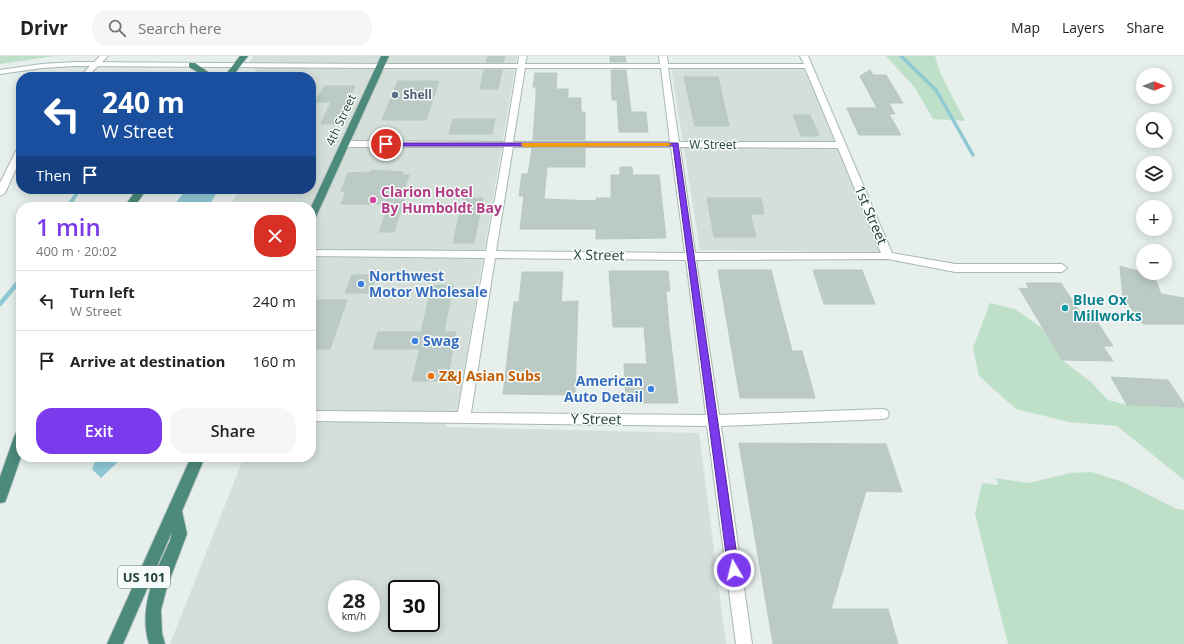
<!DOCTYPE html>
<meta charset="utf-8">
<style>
:root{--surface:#fff;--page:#f6f6f6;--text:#222;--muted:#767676;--line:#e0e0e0;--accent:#7c3aed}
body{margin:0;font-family:"Open Sans",sans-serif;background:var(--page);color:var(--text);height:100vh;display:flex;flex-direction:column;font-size:15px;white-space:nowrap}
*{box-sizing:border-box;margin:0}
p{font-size:13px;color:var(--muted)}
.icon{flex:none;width:22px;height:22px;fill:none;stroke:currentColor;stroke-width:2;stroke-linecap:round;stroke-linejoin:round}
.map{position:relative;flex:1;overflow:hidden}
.sheet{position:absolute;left:16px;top:146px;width:300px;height:260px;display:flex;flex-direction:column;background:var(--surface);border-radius:16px;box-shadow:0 2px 10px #0003}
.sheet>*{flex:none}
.hud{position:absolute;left:16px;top:16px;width:300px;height:122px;border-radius:16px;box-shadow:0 2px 10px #0003;background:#1a4fa0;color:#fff;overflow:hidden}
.needle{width:26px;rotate:90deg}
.controls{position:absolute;left:1136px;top:12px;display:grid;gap:8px}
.controls a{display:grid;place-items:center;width:36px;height:36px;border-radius:50%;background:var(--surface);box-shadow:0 2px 10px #0003;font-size:20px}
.speed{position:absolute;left:328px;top:524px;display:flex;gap:8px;font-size:20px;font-weight:700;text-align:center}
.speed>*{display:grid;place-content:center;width:52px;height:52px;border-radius:50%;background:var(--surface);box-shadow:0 2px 10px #0003;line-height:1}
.speed small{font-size:10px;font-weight:400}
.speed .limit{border:2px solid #111;border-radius:6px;background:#fff;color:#111}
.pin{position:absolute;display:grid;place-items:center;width:34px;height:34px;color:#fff;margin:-17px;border:2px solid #fff;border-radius:50%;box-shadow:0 1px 4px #0007}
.me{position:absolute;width:44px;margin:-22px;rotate:352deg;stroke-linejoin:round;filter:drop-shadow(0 0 3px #0008)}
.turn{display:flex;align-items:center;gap:14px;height:84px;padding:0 20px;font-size:18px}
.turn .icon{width:52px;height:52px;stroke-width:2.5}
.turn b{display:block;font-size:28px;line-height:34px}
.then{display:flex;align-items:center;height:38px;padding:0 20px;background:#0003;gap:8px;font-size:15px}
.round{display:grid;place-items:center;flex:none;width:42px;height:42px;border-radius:16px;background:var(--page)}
.headline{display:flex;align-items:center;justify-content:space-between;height:68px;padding:0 20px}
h1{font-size:24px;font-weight:600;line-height:30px;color:var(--accent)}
.cta{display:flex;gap:8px;margin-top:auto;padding:8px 20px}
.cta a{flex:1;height:46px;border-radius:16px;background:var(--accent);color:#fff;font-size:16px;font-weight:600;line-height:46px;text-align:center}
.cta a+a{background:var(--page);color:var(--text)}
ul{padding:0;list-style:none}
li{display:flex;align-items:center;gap:12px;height:60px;padding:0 20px;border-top:1px solid var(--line)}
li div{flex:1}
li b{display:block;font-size:15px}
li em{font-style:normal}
header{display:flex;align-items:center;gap:24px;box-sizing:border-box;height:56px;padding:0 20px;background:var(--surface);border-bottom:1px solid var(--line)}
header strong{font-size:19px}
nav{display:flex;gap:22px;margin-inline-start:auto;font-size:14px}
.search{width:280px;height:36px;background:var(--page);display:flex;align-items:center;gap:10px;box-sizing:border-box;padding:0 14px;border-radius:16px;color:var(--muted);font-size:15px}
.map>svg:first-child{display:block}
.built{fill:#d4dfda;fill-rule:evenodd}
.green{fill:#bfe0c8}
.water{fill:#8ec9d4}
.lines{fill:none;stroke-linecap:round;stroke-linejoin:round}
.stream-far1{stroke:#8ec9d4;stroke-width:3.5}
.stream{stroke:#8ec9d4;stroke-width:4.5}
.building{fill:#bbcac4;stroke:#b8c9c2}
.minor-casing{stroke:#a8b8b2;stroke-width:2}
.tertiary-casing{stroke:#a8b8b2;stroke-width:2}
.secondary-casing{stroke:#a4bbb3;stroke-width:2}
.trunk-casing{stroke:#c2cac8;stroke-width:2}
.minor{fill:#fff;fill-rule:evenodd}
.tertiary{fill:#fff;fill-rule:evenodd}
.secondary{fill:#fff;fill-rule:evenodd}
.trunk{fill:#4c8a7c;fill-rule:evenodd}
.route{fill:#7c3aed;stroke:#51269a}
.slow{fill:#f59e0b}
.service-dot{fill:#5c6f8a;stroke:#f7fbf9;stroke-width:1.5}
.hotel-dot{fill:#d1479c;stroke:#f7fbf9;stroke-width:1.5}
.shop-dot{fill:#3f7fe0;stroke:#f7fbf9;stroke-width:1.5}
.culture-dot{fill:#0f9aa8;stroke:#f7fbf9;stroke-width:1.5}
.food-dot{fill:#e8710a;stroke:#f7fbf9;stroke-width:1.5}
.labels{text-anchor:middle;stroke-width:3;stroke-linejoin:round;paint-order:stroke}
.far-service-label{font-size:12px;font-weight:bold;fill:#4e5e75;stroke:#f7fbf9;text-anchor:start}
.far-street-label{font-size:12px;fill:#24423a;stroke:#f7fbf9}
.shield{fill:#f7fbf9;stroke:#637a73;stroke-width:1}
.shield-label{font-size:13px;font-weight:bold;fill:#24423a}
.hotel-label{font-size:14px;font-weight:bold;fill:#b23c85;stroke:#f7fbf9;text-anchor:start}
.street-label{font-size:14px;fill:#24423a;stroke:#f7fbf9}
.shop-label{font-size:14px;font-weight:bold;fill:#366cbe;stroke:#f7fbf9;text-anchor:start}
.culture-label{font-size:14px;font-weight:bold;fill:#0d838f;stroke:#f7fbf9;text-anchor:start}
.food-label{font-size:14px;font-weight:bold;fill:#c56008;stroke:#f7fbf9;text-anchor:start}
</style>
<header>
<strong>Drivr</strong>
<div class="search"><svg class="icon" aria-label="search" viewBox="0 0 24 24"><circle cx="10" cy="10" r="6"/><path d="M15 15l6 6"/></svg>Search here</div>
<nav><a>Map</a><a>Layers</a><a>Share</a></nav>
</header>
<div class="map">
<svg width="1184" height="588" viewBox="0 0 1184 588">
<rect width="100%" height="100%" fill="#e6efeb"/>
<!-- built -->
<path class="built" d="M253,0H517L457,356H311V151H229L240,133H311V21H259L250,5Z
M671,11L804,13L881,196L700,194Z
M311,365L443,366L448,371L699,377L726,588H170L244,401H311ZM337,533H371V567H337ZM397,533H431V567H397Z"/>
<!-- green -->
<path class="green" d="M0,0H55L0,8Z
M886,0H935C941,23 954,43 965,65L933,63L915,32Z
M990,247L1015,253L1042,272L1062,304L1091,326L1108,344L1127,349L1184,351V424L1117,370L1069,366L1016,353L979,320L973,292Z
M1092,416L1123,426L1177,453L1184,454V588H1008L975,458L982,427L999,429L995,422L1029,427L1070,417Z"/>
<!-- water -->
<path class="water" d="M186,133H219L208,151H173Z
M97,401H123L101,422L92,413Z"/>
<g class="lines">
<!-- stream-far1 -->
<path class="stream-far1" d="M901,0L936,34L973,99
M71,146L80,133"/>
<!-- stream -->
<path class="stream" d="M68,151L72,145
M0,248L21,223"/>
</g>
<!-- building -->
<path class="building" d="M488,0H505L503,6H486Z
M610,0H625L626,6H610Z
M484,14H502L498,33H480Z
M611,14H626L631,56H646L648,76H619L617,44H612Z
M870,14L873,19H886L903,47H889L895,58H889L901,79H859L852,64L847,52H877L860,20Z
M535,17H557L556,33H568V42H581V56H585V84H533L536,40V31H533Z
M684,21H718L729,70H695Z
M398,25H439L426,64H382Z
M325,30H355L336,68H321L331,46H315Z
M793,59H810L819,80H801Z
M453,63H495L492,78H449Z
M532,92H585V111H547L544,143L596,145V142H611V119H620V111H632L633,119H659L666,182L596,183V173H520L524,140H519L522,118H528Z
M372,114L403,116L402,119H409L402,141H405L394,176H379L389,148H341L346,135H341L348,117L371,116Z
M463,142H483L474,187H453Z
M707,142H761L764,158H750L756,181H714Z
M1120,210L1138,215L1139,217L1154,220L1161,238L1184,242V268H1143L1123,242Z
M718,214H771L792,295H802L815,342H740Z
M813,214H862L875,248H824Z
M609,215H668L670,235H666L669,271L678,347H626L624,308H647L644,271H613Z
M522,216H563L561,246L578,245L575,339L503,338L514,246H519Z
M352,219H377L371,237H345Z
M1026,227H1061L1085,264H1096L1113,290H1103L1113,305L1062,304L1019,232L1029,233Z
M432,229H453L444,276H456L447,325H412L420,293H373L378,276H421Z
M311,244H347L330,293H311Z
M1111,321L1168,324L1184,348V351L1127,349Z
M739,387L886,388L902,436L866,435L831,553H888L898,588H773Z"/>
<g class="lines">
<!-- minor casing -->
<g class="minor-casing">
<path id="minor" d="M519,0H527L525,8H660L659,0H667L668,8H804L800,0H808L892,197L955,208H1062L1067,212L1062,216H955L888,203L696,204L719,359L882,353L887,354L889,358L887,362L882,363L721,370L752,588H736L707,370L311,365V355L458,356L485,202L311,200V194L486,195L504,91H345L341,88L345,85L505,86L517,12H381L377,10L381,8H518ZM525,12H661L670,86H513ZM668,12H805L836,86H679ZM513,91H671L685,197L496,195ZM680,91L838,92L881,197H695ZM495,202L686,204L706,359L471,357Z"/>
</g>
<!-- tertiary casing -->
<g class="tertiary-casing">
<path id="tertiary" d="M100,0H108L87,21H79Z
M21,90V102L5,137L0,140V127L17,93Z"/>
</g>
<!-- secondary casing -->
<g class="secondary-casing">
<path id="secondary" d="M75,6L381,8L385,10L381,12L75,10L42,12L0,18V14L42,8Z"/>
</g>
<!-- trunk casing -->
<g class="trunk-casing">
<path id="trunk" d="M240,0H248L232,21H224Z
M381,0H389L316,161L311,164V151Z
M189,7H195L215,21H206L189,11Z
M137,133H147L134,151H124Z
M21,375V401L7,441L5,446L0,447V421L14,381L16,377Z
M191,401H205L182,455L187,478L167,531L161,554L162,577L165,588H149C138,553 155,516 170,485L172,476L123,588H107Z"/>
</g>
<!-- minor -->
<use href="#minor" class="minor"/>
<!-- tertiary -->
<use href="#tertiary" class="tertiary"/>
<!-- secondary -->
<use href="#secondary" class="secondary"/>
<!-- trunk -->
<use href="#trunk" class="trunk"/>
</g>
<!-- route -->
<path class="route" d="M384,87H678L739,514L738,518L734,519L729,518L728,514L673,90H386L383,88Z"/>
<!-- slow -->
<path class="slow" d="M522,87H668L672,88L668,90L525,91L521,89Z"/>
<!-- markers -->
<circle class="service-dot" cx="395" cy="39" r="4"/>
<circle class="hotel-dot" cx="373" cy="144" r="4"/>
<g class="shop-dot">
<circle cx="361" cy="228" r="4"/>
<circle cx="415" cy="285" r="4"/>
<circle cx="651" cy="333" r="4"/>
</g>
<circle class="culture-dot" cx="1065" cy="252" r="4"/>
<circle class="food-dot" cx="431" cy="320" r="4"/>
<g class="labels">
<!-- far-service labels -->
<g class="far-service-label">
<text x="403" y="43">Shell</text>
</g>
<!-- far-street labels -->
<g class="far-street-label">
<text transform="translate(341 64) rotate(-65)" y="4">4th Street</text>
<text x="713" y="93">W Street</text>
</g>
<!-- shield labels -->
<rect class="shield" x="118" y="510" width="52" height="22" rx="3"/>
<g class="shield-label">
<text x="144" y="526">US 101</text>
</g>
<!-- hotel labels -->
<g class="hotel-label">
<text x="381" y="141">Clarion Hotel<tspan x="381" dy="16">By Humboldt Bay</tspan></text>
</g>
<!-- street labels -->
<g class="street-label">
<text transform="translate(871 159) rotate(67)" y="5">1st Street</text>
<text transform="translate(599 199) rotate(1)" y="5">X Street</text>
<text transform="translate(596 363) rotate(1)" y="5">Y Street</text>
</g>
<!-- shop labels -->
<g class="shop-label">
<text x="369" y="225">Northwest<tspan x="369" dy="16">Motor Wholesale</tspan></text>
<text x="423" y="290">Swag</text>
<text x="643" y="330" text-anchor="end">American<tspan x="643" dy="16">Auto Detail</tspan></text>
</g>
<!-- culture labels -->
<g class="culture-label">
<text x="1073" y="249">Blue Ox<tspan x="1073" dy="16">Millworks</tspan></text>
</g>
<!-- food labels -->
<g class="food-label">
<text x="439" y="325">Z&amp;J Asian Subs</text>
</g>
</g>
</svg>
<div class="controls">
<a><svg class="needle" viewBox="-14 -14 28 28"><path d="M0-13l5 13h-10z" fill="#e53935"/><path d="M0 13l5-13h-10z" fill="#767676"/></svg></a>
<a><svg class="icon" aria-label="search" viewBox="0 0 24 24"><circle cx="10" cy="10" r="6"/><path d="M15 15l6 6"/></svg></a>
<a><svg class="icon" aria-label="layers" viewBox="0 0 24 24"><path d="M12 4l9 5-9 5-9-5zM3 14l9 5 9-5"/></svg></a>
<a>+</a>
<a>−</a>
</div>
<div class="speed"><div>28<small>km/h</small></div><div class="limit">30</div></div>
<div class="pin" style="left:386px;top:88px;background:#d93025"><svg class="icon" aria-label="arrive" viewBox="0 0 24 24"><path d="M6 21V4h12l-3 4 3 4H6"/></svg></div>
<svg class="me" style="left:734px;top:514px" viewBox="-20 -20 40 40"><circle r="17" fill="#7c3aed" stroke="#fff" stroke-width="3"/><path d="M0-11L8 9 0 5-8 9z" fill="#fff"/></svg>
<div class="hud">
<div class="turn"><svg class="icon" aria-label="left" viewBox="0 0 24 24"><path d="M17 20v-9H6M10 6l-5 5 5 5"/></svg><div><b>240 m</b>W Street</div></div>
<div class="then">Then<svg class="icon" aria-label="arrive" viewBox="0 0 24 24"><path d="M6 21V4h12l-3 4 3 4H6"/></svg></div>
</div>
<section class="sheet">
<div class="headline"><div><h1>1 min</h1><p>400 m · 20:02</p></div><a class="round" style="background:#d93025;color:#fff"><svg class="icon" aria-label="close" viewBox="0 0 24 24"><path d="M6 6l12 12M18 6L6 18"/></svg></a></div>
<ul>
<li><svg class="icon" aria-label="left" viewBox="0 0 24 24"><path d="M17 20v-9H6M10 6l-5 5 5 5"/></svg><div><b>Turn left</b><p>W Street</p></div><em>240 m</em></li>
<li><svg class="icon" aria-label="arrive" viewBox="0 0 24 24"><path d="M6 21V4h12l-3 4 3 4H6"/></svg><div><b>Arrive at destination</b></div><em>160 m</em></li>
</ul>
<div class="cta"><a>Exit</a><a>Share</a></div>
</section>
</div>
